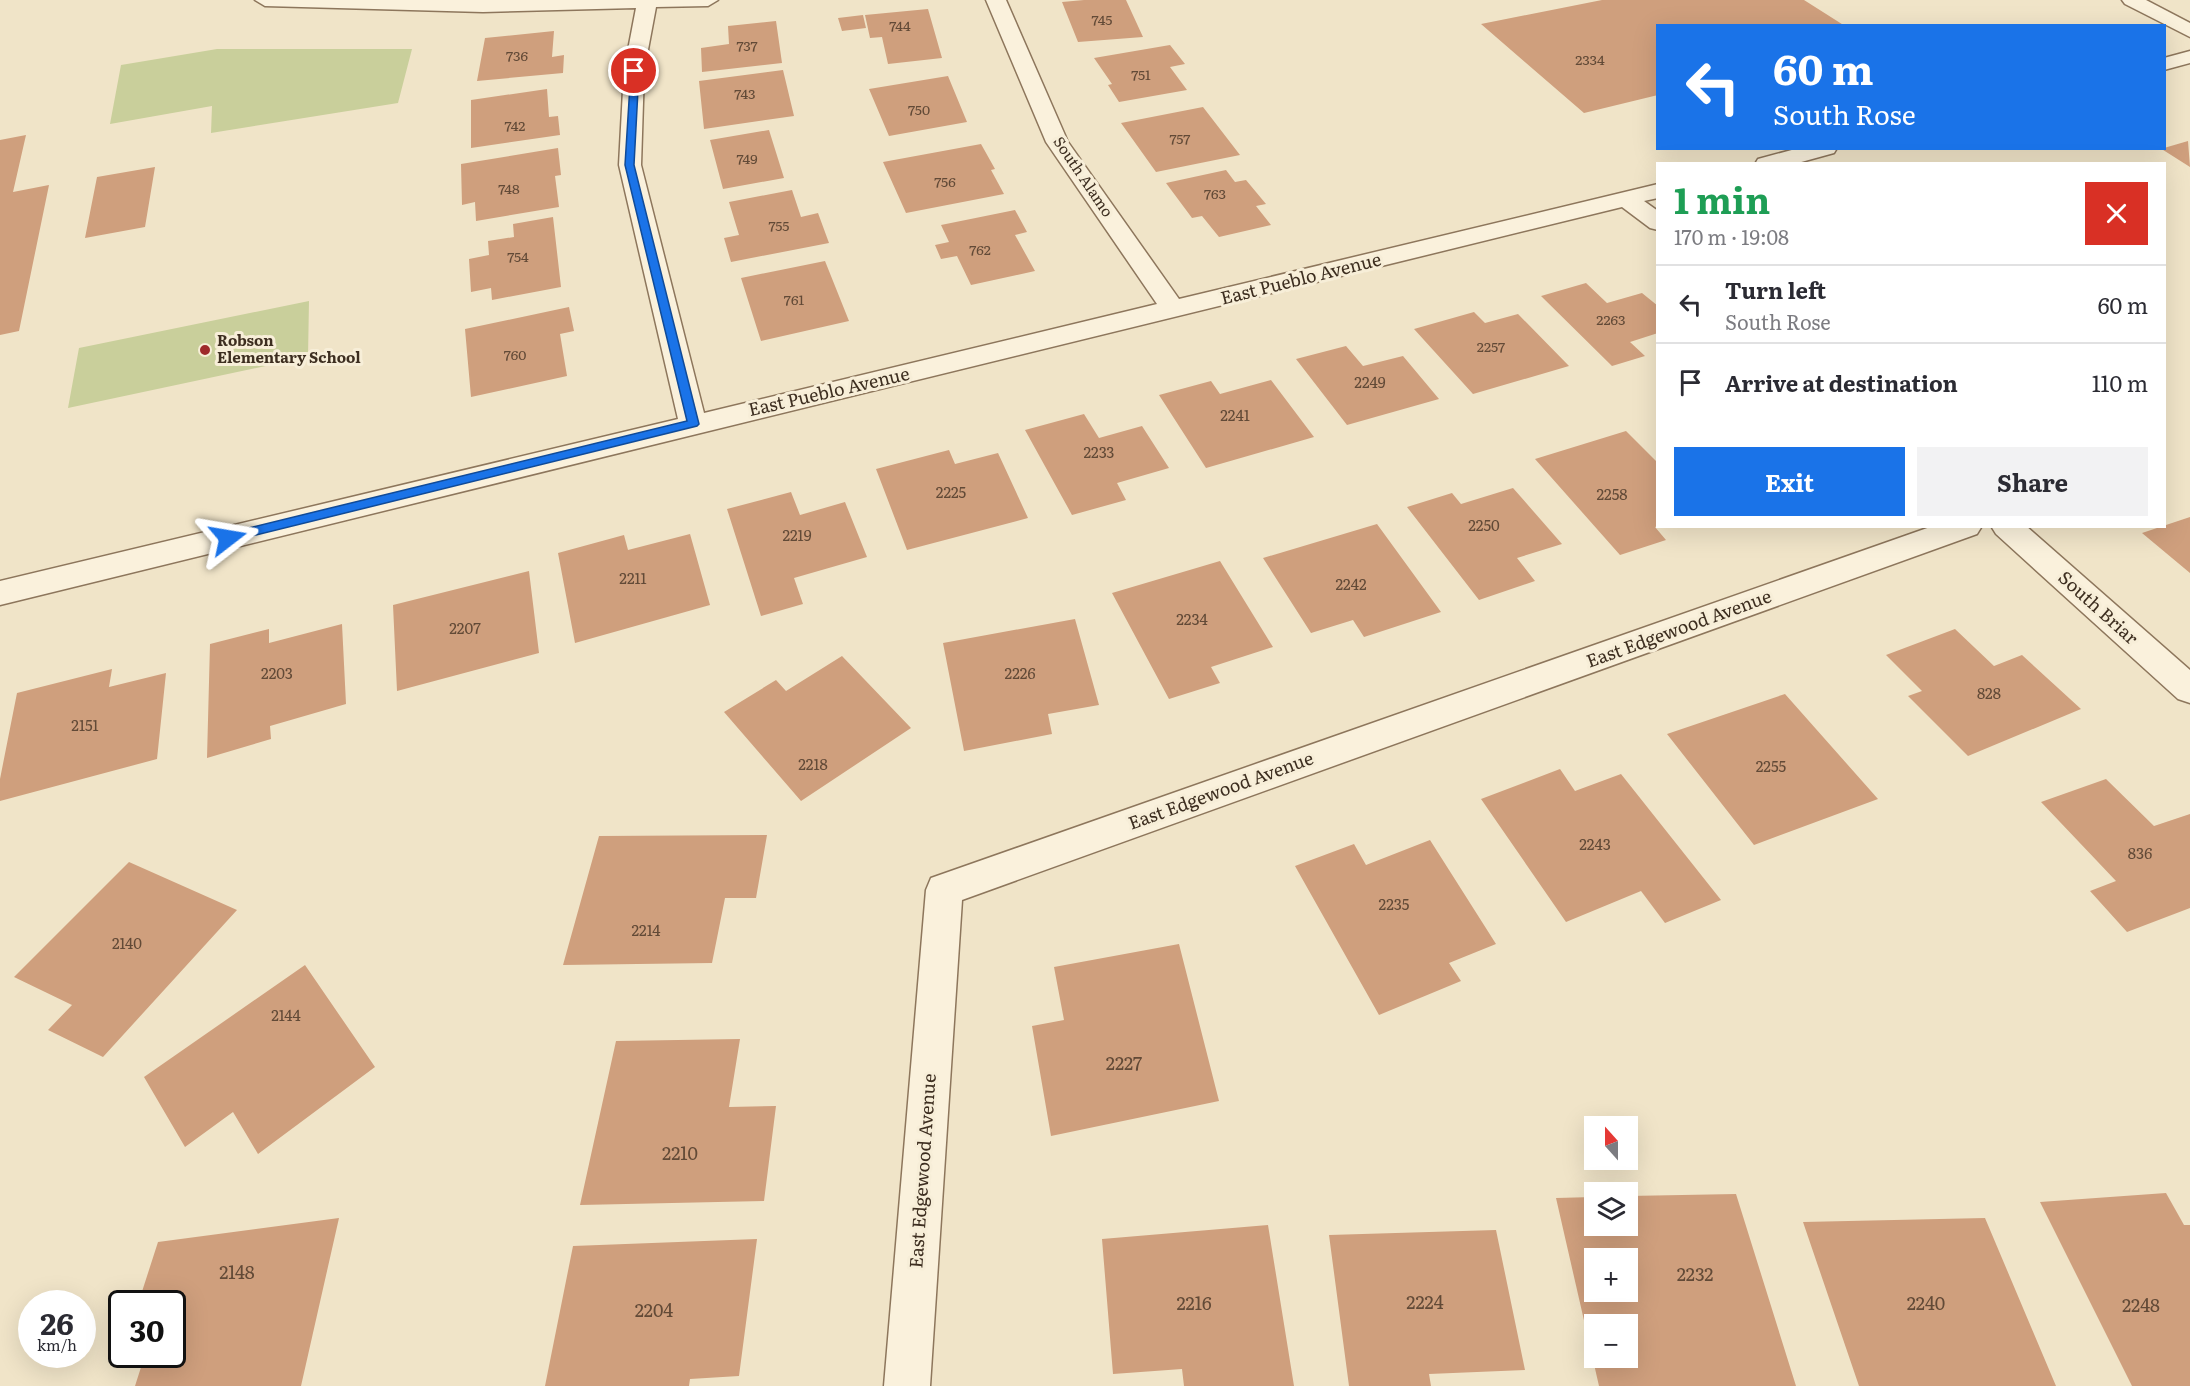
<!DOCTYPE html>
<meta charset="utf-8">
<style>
:root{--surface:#fff;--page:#f2f2f3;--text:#2b2b33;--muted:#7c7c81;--line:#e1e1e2;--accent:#1a73e8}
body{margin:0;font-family:Literata,serif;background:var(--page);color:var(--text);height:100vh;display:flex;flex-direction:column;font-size:22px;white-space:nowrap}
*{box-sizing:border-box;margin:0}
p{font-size:20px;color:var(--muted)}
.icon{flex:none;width:33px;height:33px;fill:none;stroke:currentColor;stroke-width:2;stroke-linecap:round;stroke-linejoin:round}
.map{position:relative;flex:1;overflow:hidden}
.sheet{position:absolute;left:1656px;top:162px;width:510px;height:366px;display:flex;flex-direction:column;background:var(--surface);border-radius:0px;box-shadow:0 6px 24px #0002}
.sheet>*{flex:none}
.top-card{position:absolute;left:1656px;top:24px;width:510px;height:126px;border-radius:0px;box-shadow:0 6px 24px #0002;background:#1a73e8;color:#fff;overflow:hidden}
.needle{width:39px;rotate:339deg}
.fabs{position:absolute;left:1584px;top:1116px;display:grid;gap:12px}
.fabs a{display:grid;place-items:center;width:54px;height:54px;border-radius:0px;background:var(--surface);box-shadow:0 6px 24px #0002;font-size:30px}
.speed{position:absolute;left:18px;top:1290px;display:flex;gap:12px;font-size:30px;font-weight:700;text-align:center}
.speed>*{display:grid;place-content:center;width:78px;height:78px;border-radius:50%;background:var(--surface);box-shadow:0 6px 24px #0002;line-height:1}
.speed small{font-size:15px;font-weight:400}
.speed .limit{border:3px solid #111;border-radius:9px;background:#fff;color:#111}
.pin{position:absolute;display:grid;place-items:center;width:51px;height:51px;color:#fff;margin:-26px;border:3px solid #fff;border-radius:50%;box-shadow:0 2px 6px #0007}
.me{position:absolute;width:66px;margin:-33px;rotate:76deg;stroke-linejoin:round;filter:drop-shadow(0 0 4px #0008)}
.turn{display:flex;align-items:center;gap:21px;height:126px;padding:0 18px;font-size:27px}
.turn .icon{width:78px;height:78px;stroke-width:2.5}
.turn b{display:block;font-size:42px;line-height:51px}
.round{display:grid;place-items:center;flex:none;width:63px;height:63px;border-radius:0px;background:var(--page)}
.headline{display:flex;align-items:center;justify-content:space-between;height:102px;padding:0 18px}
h1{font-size:36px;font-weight:700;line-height:45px;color:#1e9e55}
.primary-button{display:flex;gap:12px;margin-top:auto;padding:12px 18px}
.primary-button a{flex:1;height:69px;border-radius:0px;background:var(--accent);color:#fff;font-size:24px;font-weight:700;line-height:69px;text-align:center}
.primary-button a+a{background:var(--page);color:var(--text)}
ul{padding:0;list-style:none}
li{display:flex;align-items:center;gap:18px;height:78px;padding:0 18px;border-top:2px solid var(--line)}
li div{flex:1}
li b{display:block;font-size:22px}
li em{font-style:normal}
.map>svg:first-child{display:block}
.green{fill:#c9cf9b}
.building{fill:#cf9f7d;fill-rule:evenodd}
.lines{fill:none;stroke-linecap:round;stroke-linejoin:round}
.minor-casing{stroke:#8d765c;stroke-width:3}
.tertiary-casing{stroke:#8d765c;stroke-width:3}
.minor{fill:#faf1dc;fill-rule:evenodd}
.tertiary{fill:#faf1dc;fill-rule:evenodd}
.route{fill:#1a73e8;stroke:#114b97;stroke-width:1.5}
.poi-dot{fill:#9e2a2b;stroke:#f7eed8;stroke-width:2}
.labels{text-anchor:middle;stroke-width:6;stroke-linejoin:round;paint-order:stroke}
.far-number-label{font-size:14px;fill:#624a37}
.far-street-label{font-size:15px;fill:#3d2e20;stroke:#f7eed8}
.far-poi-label{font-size:15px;font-weight:bold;fill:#3d2e20;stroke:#f7eed8;text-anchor:start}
.number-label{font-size:15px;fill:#624a37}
.street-label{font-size:18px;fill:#3d2e20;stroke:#f7eed8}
.near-number-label{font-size:18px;fill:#624a37}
</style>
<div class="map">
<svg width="2190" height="1386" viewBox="0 0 2190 1386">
<rect width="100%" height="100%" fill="#f0e4c8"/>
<!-- green -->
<path class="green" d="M217,49H412L398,103L211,133L212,106L110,124L121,65Z
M309,301L308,357L68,408L79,348Z"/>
<!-- building -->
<path class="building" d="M1084,0H1126L1143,37L1078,42L1062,2Z
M1602,0H1804L1845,26H1658V95L1584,113L1481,24Z
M928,9L942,58L888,64L882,37L870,38L865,15Z
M863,15L866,28L842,31L838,18Z
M776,21L782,63L702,72L701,48L729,44L728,26Z
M554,31L552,57L564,55L563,73L477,81L485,38Z
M1170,45L1185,64L1170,67L1187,90L1119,102L1108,85L1112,84L1094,58Z
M783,70L794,116L704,129L699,81Z
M948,76L967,122L889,136L869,89Z
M547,89L549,117L558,116L560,135L471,148V100Z
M1203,107L1240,155L1156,172L1121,123Z
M769,130L784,178L723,189L710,140Z
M26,135L13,192L49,185L19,331L0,335V140Z
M2188,141L2190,167L2160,148H2164Z
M981,144L995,169L991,170L1004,194L906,213L883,162Z
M558,148L561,175L555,176L559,207L476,221L475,202L462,205L461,164Z
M155,167L145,227L85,238L97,177Z
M1226,170L1235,182L1246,180L1266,204L1256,206L1271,225L1219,237L1202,216L1192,218L1166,183Z
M792,190L801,217L818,213L829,243L731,262L724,238L739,235L729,202Z
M1015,210L1027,232L1015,235L1035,271L971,285L957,256L941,259L935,245L949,242L941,225Z
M553,217L561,287L492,300L491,288L471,292L469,259L489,255L488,241L514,237L513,224Z
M825,261L849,321L761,341L741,278Z
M1586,283L1607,303L1642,293L1658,306V333L1630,342L1645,356L1612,366L1541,296Z
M569,307L574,331L560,334L567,376L471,397L465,329Z
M1474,312L1485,323L1518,314L1569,366L1473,394L1414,329Z
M1346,346L1363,366L1403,356L1439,399L1347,425L1296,359Z
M1271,380L1314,437L1206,468L1159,395L1211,381L1220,394Z
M1084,414L1099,438L1142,426L1169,468L1117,483L1126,500L1072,515L1025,430Z
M1626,431L1658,463V526L1655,527L1666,540L1620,555L1535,459Z
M949,450L955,464L998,453L1028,518L907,550L876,469Z
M1513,488L1562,544L1517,558L1535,581L1479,600L1407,507L1452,493L1461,504Z
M791,492L800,515L845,502L867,557L794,578L803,604L761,616L727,509Z
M2190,517V573L2142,533Z
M1377,524L1441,612L1364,637L1353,620L1311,633L1263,558Z
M690,534L710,605L575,643L558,553L624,535L628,550Z
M1220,561L1273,647L1211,667L1220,683L1169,699L1112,593Z
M529,571L539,653L397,691L393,605Z
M1075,619L1099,705L1048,714L1052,734L964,751L943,643Z
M342,624L346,704L270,726L271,739L207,758L210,644L269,629V643Z
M1955,629L1994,666L2022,655L2081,709L1968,756L1908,696L1922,691L1886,655Z
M842,656L911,728L801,801L724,712L776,680L786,691Z
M112,669L109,687L166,673L157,759L0,801V779L17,693Z
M1785,694L1878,799L1754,845L1667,734Z
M1560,769L1575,791L1621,774L1721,900L1665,923L1641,891L1566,922L1481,799Z
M2106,779L2154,826L2190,814V908L2127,932L2090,891L2116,881L2041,802Z
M767,835L756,898H725L712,963L563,965L599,836Z
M1430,840L1496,944L1449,963L1461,981L1379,1015L1295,866L1354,844L1366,865Z
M129,862L237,910L103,1057L48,1030L72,1005L14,977Z
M1179,944L1219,1101L1051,1136L1032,1026L1064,1020L1054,967Z
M305,965L375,1067L258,1154L233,1112L185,1147L144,1077Z
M740,1039L729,1107L776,1106L764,1201L580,1205L616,1041Z
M2166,1193L2184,1225H2190V1386H2132L2040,1202Z
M1736,1194L1796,1386H1599L1556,1198L1594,1197V1226H1628V1196ZM1594,1258H1628V1292H1594ZM1594,1324H1628V1358H1594Z
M339,1218L301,1386H135L143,1361L119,1365L122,1354H172V1304H138L158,1242Z
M1985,1218L2056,1386H1859L1803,1222Z
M1268,1225L1294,1386H1184L1182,1369L1113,1374L1102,1239Z
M1496,1230L1525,1370L1429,1374L1431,1386H1349L1329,1235Z
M757,1239L739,1376L690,1379L689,1386H545L573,1246Z"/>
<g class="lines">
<!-- minor casing -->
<g class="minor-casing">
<path id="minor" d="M255,0H718L708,6L656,7L644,71L641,165L704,413L1157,304L1046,142L986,0H1006L1068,142L1179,299L1658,184V198L1644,201L1658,211V230L1650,228L1622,207L0,605V581L678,419L619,165L624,71L636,8L483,12L265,6Z
M2190,51V63L2164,70V58Z
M1799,148H1837L1834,153L1794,164H1755L1758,159Z
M1933,526H1982L1977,534L962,900L930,1386H884L926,890L931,878Z
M1991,526H2026L2190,670V703L2178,699L1996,534Z"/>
</g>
<!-- tertiary casing -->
<g class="tertiary-casing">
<path id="tertiary" d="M2122,0H2146L2190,23V37L2125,4Z"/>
</g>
<!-- minor -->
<use href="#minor" class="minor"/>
<!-- tertiary -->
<use href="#tertiary" class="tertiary"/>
</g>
<!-- route -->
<path class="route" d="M631,69L639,71L634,165L699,424L697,426L228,542L223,541V535L228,533L687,421L625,165Z"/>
<!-- markers -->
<circle class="poi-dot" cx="205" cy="350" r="6"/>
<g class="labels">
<!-- far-number labels -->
<g class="far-number-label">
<text x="1102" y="25">745</text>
<text x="900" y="31">744</text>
<text x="747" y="51">737</text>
<text x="517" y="61">736</text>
<text x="1590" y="65">2334</text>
<text x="1141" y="80">751</text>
<text x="745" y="99">743</text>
<text x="919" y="115">750</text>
<text x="515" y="131">742</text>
<text x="1180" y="144">757</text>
<text x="747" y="164">749</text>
<text x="945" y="187">756</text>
<text x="509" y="194">748</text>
<text x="1215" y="199">763</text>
<text x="779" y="231">755</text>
<text x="980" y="255">762</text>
<text x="518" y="262">754</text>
<text x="794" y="305">761</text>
<text x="1611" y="325">2263</text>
<text x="1491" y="352">2257</text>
<text x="515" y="360">760</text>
</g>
<!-- far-street labels -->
<g class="far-street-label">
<text transform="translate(1083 177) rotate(56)" y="5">South Alamo</text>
</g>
<!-- far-poi labels -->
<g class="far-poi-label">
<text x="217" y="346">Robson<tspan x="217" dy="17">Elementary School</tspan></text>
</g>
<!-- number labels -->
<g class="number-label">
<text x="1370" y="388">2249</text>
<text x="1235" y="421">2241</text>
<text x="1099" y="458">2233</text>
<text x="951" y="498">2225</text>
<text x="1612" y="500">2258</text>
<text x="1484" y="531">2250</text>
<text x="797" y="541">2219</text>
<text x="633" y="584">2211</text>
<text x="1351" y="590">2242</text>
<text x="1192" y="625">2234</text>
<text x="465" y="634">2207</text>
<text x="277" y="679">2203</text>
<text x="1020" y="679">2226</text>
<text x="1989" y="699">828</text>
<text x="85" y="731">2151</text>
<text x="813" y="770">2218</text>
<text x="1771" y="772">2255</text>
<text x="1595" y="850">2243</text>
<text x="2140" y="859">836</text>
<text x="1394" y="910">2235</text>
<text x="646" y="936">2214</text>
<text x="127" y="949">2140</text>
<text x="286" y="1021">2144</text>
</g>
<!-- street labels -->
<g class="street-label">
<text transform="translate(1301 279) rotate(-14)" y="6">East Pueblo Avenue</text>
<text transform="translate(829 392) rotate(-13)" y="6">East Pueblo Avenue</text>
<text transform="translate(2098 608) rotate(42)" y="6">South Briar</text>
<text transform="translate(1679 629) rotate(-20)" y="6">East Edgewood Avenue</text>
<text transform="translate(1221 791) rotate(-20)" y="6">East Edgewood Avenue</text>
<text transform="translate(923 1171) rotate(-86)" y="6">East Edgewood Avenue</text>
</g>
<!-- near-number labels -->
<g class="near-number-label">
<text x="1124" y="1070">2227</text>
<text x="680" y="1160">2210</text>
<text x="237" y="1279">2148</text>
<text x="1695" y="1281">2232</text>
<text x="1425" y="1309">2224</text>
<text x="1194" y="1310">2216</text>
<text x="1926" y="1310">2240</text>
<text x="2141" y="1312">2248</text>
<text x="654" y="1317">2204</text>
</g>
</g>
</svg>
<div class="fabs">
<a><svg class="needle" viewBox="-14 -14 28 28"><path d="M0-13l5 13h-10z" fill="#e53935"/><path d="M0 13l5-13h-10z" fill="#7c7c81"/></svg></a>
<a><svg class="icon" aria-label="layers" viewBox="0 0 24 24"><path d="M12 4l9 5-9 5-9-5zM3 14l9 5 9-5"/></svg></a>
<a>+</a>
<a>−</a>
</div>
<div class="speed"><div>26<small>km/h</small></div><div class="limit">30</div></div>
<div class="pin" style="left:634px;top:71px;background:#d93025"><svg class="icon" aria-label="arrive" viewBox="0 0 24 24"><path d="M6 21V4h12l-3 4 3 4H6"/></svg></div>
<svg class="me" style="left:228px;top:538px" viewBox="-20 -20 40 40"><path d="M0-17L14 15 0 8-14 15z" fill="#1a73e8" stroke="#fff" stroke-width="4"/></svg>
<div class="top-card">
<div class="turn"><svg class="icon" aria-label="left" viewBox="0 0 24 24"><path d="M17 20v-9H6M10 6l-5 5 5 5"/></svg><div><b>60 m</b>South Rose</div></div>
</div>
<section class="sheet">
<div class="headline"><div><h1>1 min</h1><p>170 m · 19:08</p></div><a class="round" style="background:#d93025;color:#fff"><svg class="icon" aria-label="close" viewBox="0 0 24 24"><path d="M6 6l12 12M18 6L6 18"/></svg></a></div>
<ul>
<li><svg class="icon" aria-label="left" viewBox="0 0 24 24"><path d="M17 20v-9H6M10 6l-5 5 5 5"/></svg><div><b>Turn left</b><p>South Rose</p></div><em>60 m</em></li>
<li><svg class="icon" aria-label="arrive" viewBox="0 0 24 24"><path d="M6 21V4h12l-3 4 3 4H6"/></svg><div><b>Arrive at destination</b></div><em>110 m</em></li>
</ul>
<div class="primary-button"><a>Exit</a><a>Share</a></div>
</section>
</div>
